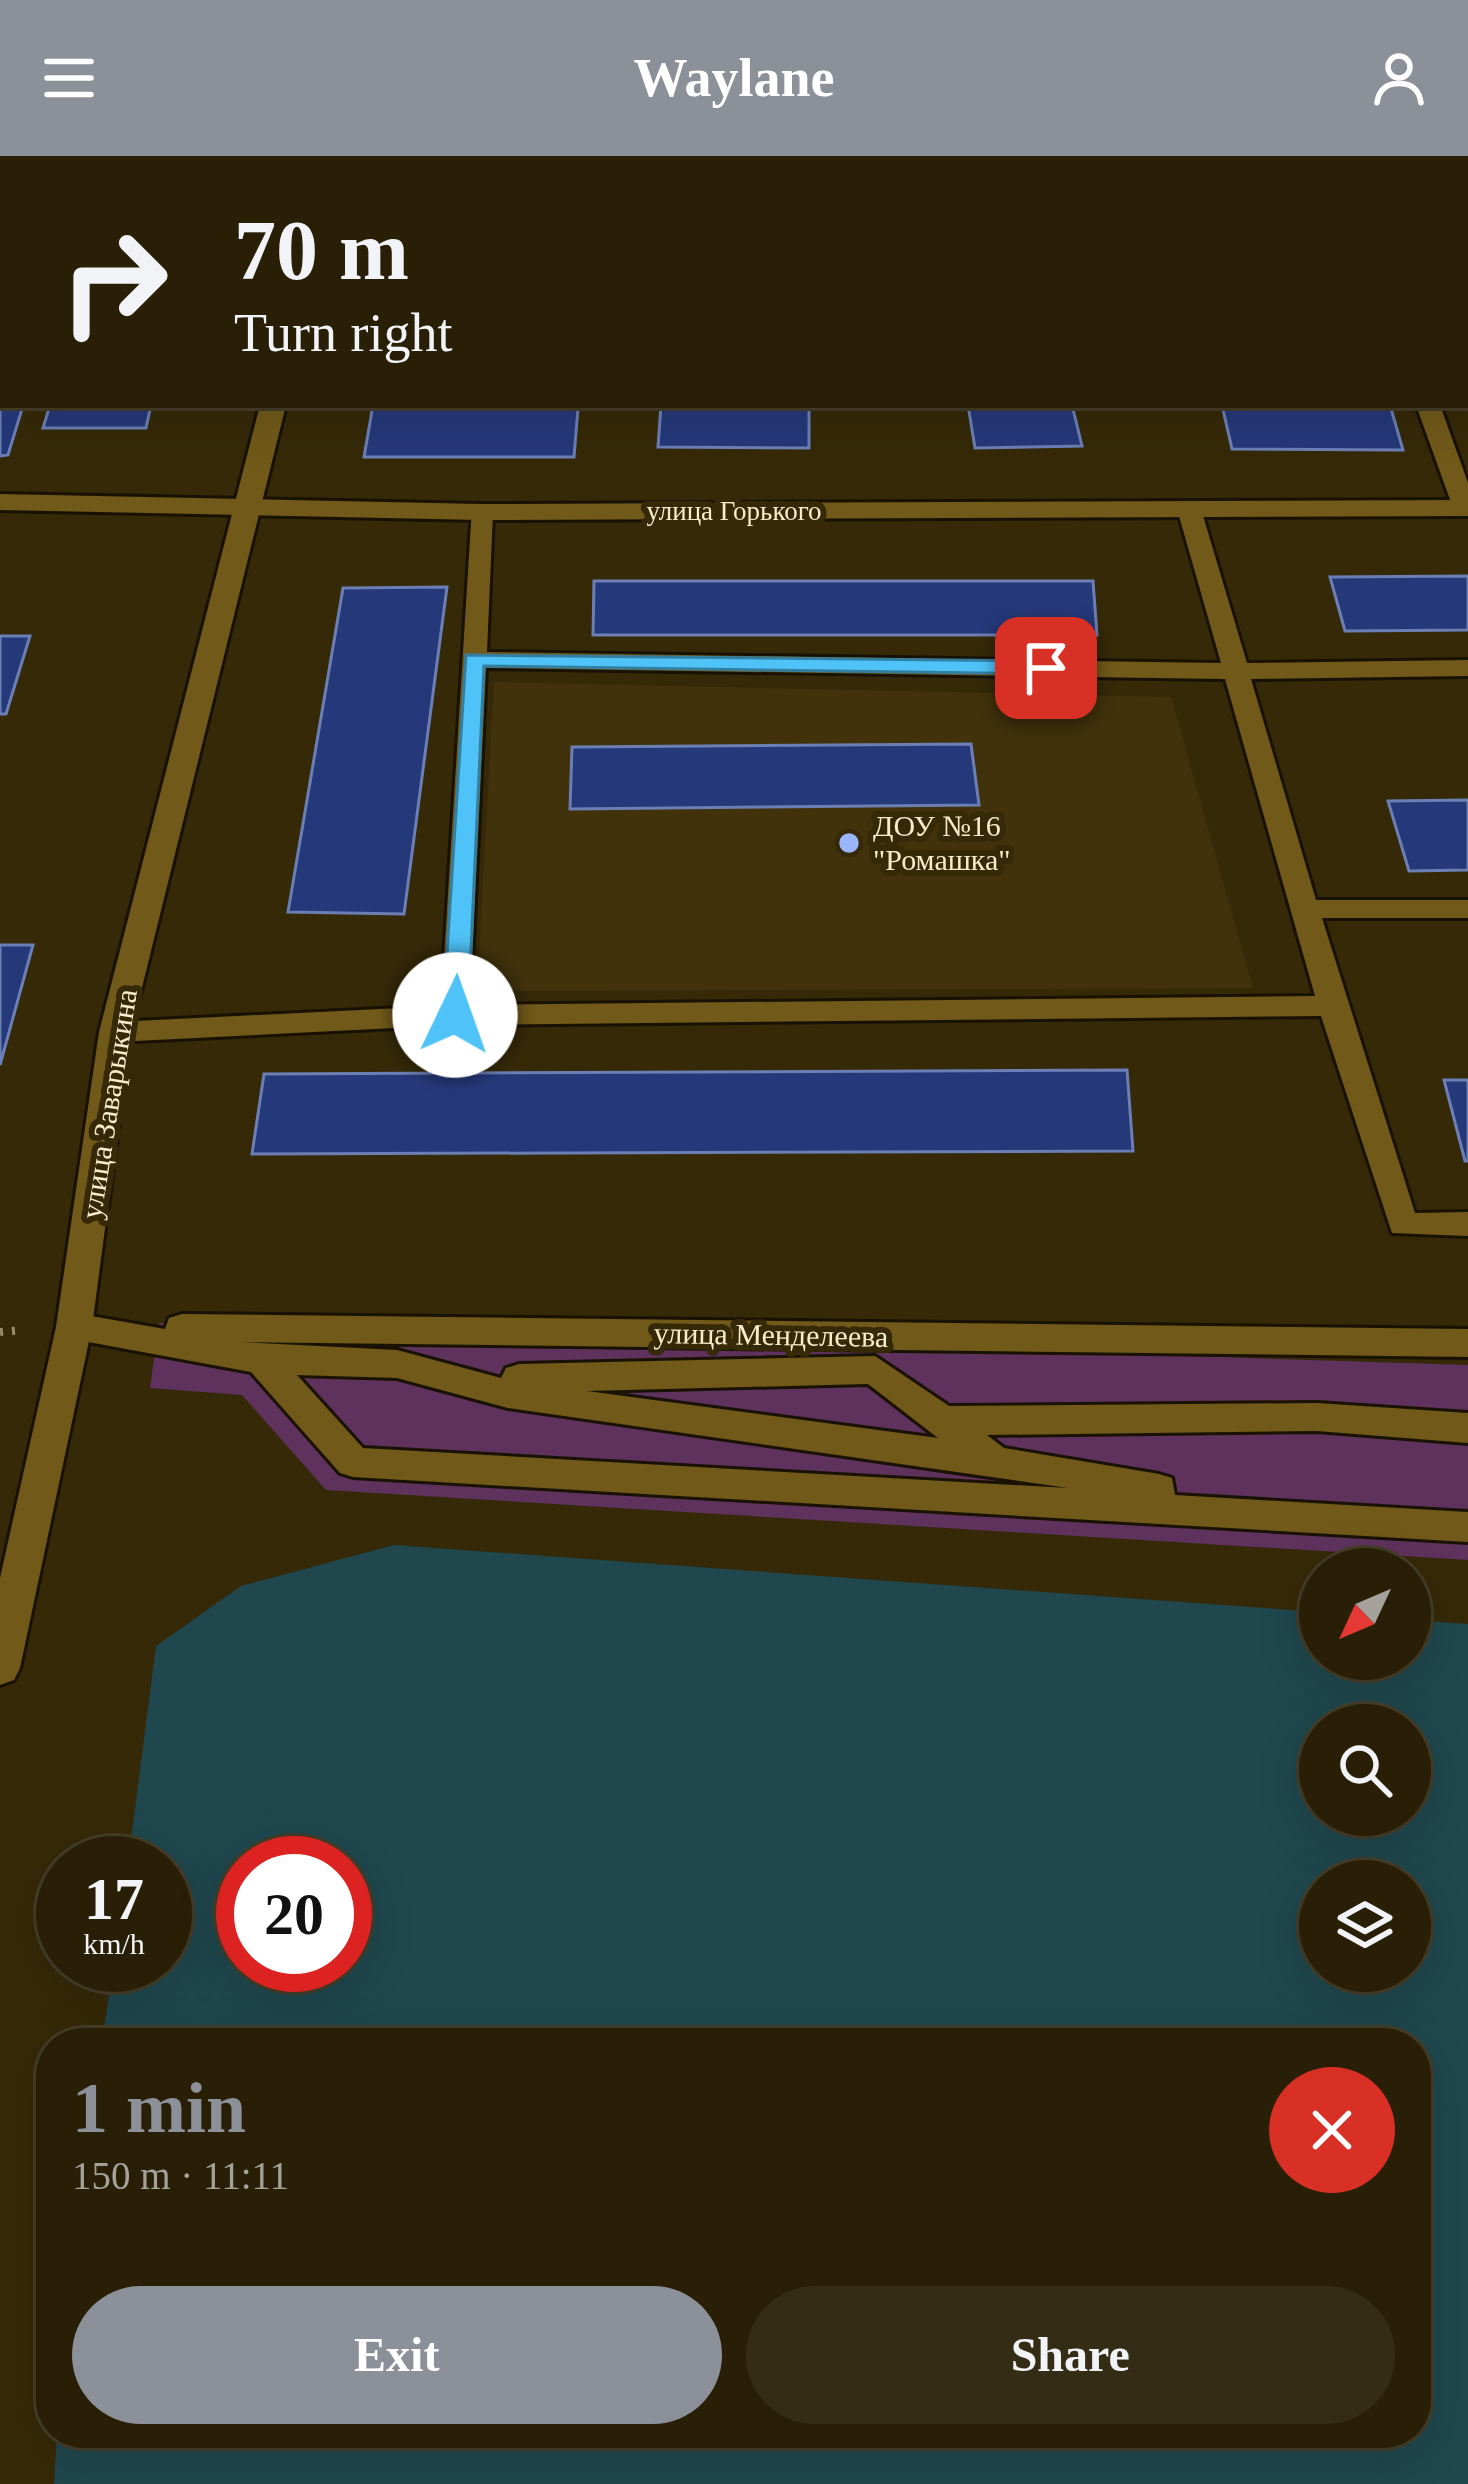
<!DOCTYPE html>
<meta charset="utf-8">
<style>
:root{--surface:#281f06;--page:#342c14;--text:#f1f3f6;--muted:#a5a29b;--line:#443d28;--accent:#8c9099}
body{margin:0;font-family:"Times New Roman",serif;background:var(--page);color:var(--text);height:100vh;display:flex;flex-direction:column;font-size:45px;white-space:nowrap}
*{box-sizing:border-box;margin:0}
p{font-size:39px;color:var(--muted)}
.icon{flex:none;width:66px;height:66px;fill:none;stroke:currentColor;stroke-width:2;stroke-linecap:round;stroke-linejoin:round}
.map{position:relative;flex:1;overflow:hidden}
.drawer{position:absolute;left:36px;top:1872px;width:1395px;height:420px;display:flex;flex-direction:column;background:var(--surface);border-radius:48px;box-shadow:0 12px 48px #0002,0 0 0 3px var(--line)}
.drawer>*{flex:none}
.banner{position:absolute;left:0px;top:0px;width:1470px;height:252px;box-shadow:0 12px 48px #0002,0 0 0 3px var(--line);background:#281f06;color:var(--text);overflow:hidden}
.needle{width:78px;rotate:226deg}
.tools{position:absolute;left:1299px;top:1392px;display:grid;gap:24px}
.tools a{display:grid;place-items:center;width:132px;height:132px;border-radius:50%;background:var(--surface);box-shadow:0 12px 48px #0002,0 0 0 3px var(--line);font-size:60px}
.speed{position:absolute;left:36px;top:1680px;display:flex;gap:24px;font-size:60px;font-weight:700;text-align:center}
.speed>*{display:grid;place-content:center;width:156px;height:156px;border-radius:50%;background:var(--surface);box-shadow:0 12px 48px #0002,0 0 0 3px var(--line);line-height:1}
.speed small{font-size:30px;font-weight:400}
.speed .limit{border:18px solid #d22;background:#fff;color:#111}
.pin{position:absolute;display:grid;place-items:center;width:102px;height:102px;color:#fff;margin:-51px;border-radius:24px;box-shadow:0 6px 18px #0006}
.me{position:absolute;width:132px;margin:-66px;rotate:3deg;stroke-linejoin:round;filter:drop-shadow(0 0 9px #0008)}
.turn{display:flex;align-items:center;gap:42px;height:252px;padding:0 36px;font-size:54px}
.turn .icon{width:156px;height:156px;stroke-width:2.5}
.turn b{display:block;font-size:84px;line-height:102px}
.round{display:grid;place-items:center;flex:none;width:126px;height:126px;border-radius:63px;background:var(--page)}
.summary{display:flex;align-items:center;justify-content:space-between;height:204px;padding:0 36px}
h1{font-size:72px;font-weight:700;line-height:90px;color:var(--accent)}
.primary-button{display:flex;gap:24px;margin-top:auto;padding:24px 36px}
.primary-button a{flex:1;height:138px;border-radius:72px;background:var(--accent);color:#fff;font-size:48px;font-weight:700;line-height:138px;text-align:center}
.primary-button a+a{background:var(--page);color:var(--text)}
header{display:flex;justify-content:space-between;align-items:center;height:156px;padding:0 36px;background:var(--accent);color:#fff;font-size:54px;font-weight:700}
.map>svg:first-child{display:block}
.built{fill:#41320c}
.green{fill:#5e325d}
.water{fill:#1f474d;fill-rule:evenodd}
.building{fill:#253879;stroke:#6b7fb5;stroke-width:3}
.lines{fill:none;stroke-linecap:round;stroke-linejoin:round}
.lane-casing{stroke:#191202;stroke-width:6}
.street-casing{stroke:#191202;stroke-width:6}
.secondary-casing{stroke:#191202;stroke-width:6}
.path{stroke:#978b6b;stroke-width:8;stroke-dasharray:3 9;stroke-linecap:butt}
.lane{fill:#705919;fill-rule:evenodd}
.street{fill:#705919;fill-rule:evenodd}
.secondary{fill:#705919;fill-rule:evenodd}
.route{fill:#4fc3f7;stroke:#337fa1;stroke-width:3}
.poi-dot{fill:#9ab5fd;stroke:#352908;stroke-width:4.5}
.labels{text-anchor:middle;stroke-width:12;stroke-linejoin:round;paint-order:stroke}
.far-street-label{font-size:27px;fill:#f8ebcd;stroke:#352908}
.poi-label{font-size:30px;fill:#f8ebcd;stroke:#352908;text-anchor:start}
.street-label{font-size:30px;fill:#f8ebcd;stroke:#352908}
</style>
<header><svg class="icon" aria-label="menu" viewBox="0 0 24 24"><path d="M4 6h16M4 12h16M4 18h16"/></svg>Waylane<svg class="icon" aria-label="person" viewBox="0 0 24 24"><circle cx="12" cy="8" r="4"/><path d="M4 21q1-7 8-7t8 7"/></svg></header>
<div class="map">
<svg width="1468" height="2328" viewBox="0 0 1468 2328">
<rect width="100%" height="100%" fill="#352908"/>
<!-- built -->
<path class="built" d="M494,526L1171,541L1253,832L477,835Z"/>
<!-- green -->
<path class="green" d="M159,1167L1468,1209V1404L326,1334L242,1239L150,1232Z"/>
<!-- water -->
<path class="water" d="M394,1389L1320,1456V1503H1410V1464L1468,1468V2328H54L57,2277H1416V1887H102L113,1809H165V1707H128L156,1490L241,1430ZM1320,1569H1410V1659H1320ZM243,1707H345V1809H243ZM1320,1725H1410V1815H1320Z"/>
<!-- building -->
<path class="building" d="M408,0H514L408,3Z
M690,0H858V3H690Z
M925,0H1093V3H925Z
M1152,0H1320L1321,3H1153Z
M50,249H151L146,272H43Z
M373,249L578,252L574,301H364Z
M661,249H809V292L658,291Z
M968,249H1072L1082,290L975,292Z
M1222,249H1390L1403,294L1232,293Z
M0,253H22L8,299L0,300Z
M1468,420V474L1345,475L1330,421Z
M594,425H1093L1097,479H593Z
M447,431L404,758L288,756L343,432Z
M0,480H30L6,558H0Z
M971,588L979,649L570,653L572,591Z
M1468,644V714L1409,715L1388,645Z
M0,789H33L0,909Z
M1127,914L1133,995L252,998L264,918Z
M1444,924H1468V1005H1465Z"/>
<g class="lines">
<!-- lane casing -->
<g class="lane-casing">
<path id="lane" d="M1336,0H1356L1357,3H1337Z
M3,180V202L0,203V181Z
M1467,222H1468V236H1467Z
M1416,249H1440L1468,327V359L1453,352Z
M1189,346L1201,353L1247,507L1468,504V520L1251,523L1316,744H1468V762H1322L1415,1057L1468,1056V1080L1392,1077L1321,860L455,869L115,886L100,876L115,866L441,850L472,351L481,349L493,356L487,496L1221,507L1177,353ZM486,512L1225,523L1315,840L470,849Z"/>
</g>
<!-- street casing -->
<g class="street-casing">
<path id="street" d="M0,338L481,348L1468,344V360L481,364L0,354Z
M74,1157L165,1173L169,1162L182,1158L1468,1173V1201L241,1186L397,1194L501,1222L506,1212L519,1208L875,1200L949,1250L1317,1247L1468,1257V1287L1317,1275L987,1279L1004,1292L1159,1318L1172,1322L1175,1339L1468,1356V1386L353,1321L340,1317L251,1216L61,1181L56,1171L61,1161ZM297,1219L397,1222L508,1252L1068,1332L363,1292ZM868,1228L938,1282L587,1235Z"/>
</g>
<!-- secondary casing -->
<g class="secondary-casing">
<path id="secondary" d="M316,0H338V3H316Z
M260,249H286L131,876L92,1171L20,1512L14,1524L0,1529V1422L56,1171L99,876Z"/>
</g>
<!-- path -->
<path class="path" d="M0,1176L22,1174"/>
<!-- lane -->
<use href="#lane" class="lane"/>
<!-- street -->
<use href="#street" class="street"/>
<!-- secondary -->
<use href="#secondary" class="secondary"/>
</g>
<!-- route -->
<path class="route" d="M466,499L1046,505L1057,512L1046,518L484,510L468,859L455,867L443,859Z"/>
<!-- markers -->
<circle class="poi-dot" cx="849" cy="687" r="12"/>
<g class="labels">
<!-- far-street labels -->
<g class="far-street-label">
<text x="734" y="364">улица Горького</text>
</g>
<!-- poi labels -->
<g class="poi-label">
<text x="873" y="680">ДОУ №16<tspan x="873" dy="34">"Ромашка"</tspan></text>
</g>
<!-- street labels -->
<g class="street-label">
<text transform="translate(109 948) rotate(-81)" y="10">улица Заварыкина</text>
<text transform="translate(771 1179) rotate(1)" y="10">улица Менделеева</text>
</g>
</g>
</svg>
<div class="tools">
<a><svg class="needle" viewBox="-14 -14 28 28"><path d="M0-13l5 13h-10z" fill="#e53935"/><path d="M0 13l5-13h-10z" fill="#a5a29b"/></svg></a>
<a><svg class="icon" aria-label="search" viewBox="0 0 24 24"><circle cx="10" cy="10" r="6"/><path d="M15 15l6 6"/></svg></a>
<a><svg class="icon" aria-label="layers" viewBox="0 0 24 24"><path d="M12 4l9 5-9 5-9-5zM3 14l9 5 9-5"/></svg></a>
</div>
<div class="speed"><div>17<small>km/h</small></div><div class="limit">20</div></div>
<div class="pin" style="left:1046px;top:512px;background:#d93025"><svg class="icon" aria-label="arrive" viewBox="0 0 24 24"><path d="M6 21V4h12l-3 4 3 4H6"/></svg></div>
<svg class="me" style="left:455px;top:859px" viewBox="-20 -20 40 40"><circle r="19" fill="#fff"/><path d="M0-13L10 11 0 6-10 11z" fill="#4fc3f7"/></svg>
<div class="banner">
<div class="turn"><svg class="icon" aria-label="right" viewBox="0 0 24 24"><path d="M7 20v-9h11M14 6l5 5-5 5"/></svg><div><b>70 m</b>Turn right</div></div>
</div>
<section class="drawer">
<div class="summary"><div><h1>1 min</h1><p>150 m · 11:11</p></div><a class="round" style="background:#d93025;color:#fff"><svg class="icon" aria-label="close" viewBox="0 0 24 24"><path d="M6 6l12 12M18 6L6 18"/></svg></a></div>
<div class="primary-button"><a>Exit</a><a>Share</a></div>
</section>
</div>
